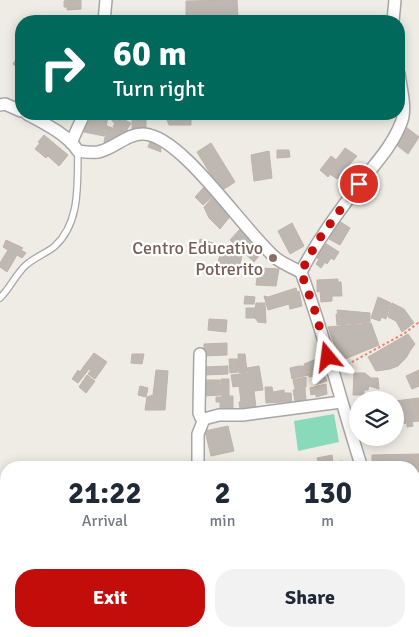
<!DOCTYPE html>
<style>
:root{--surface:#fff;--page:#f2f2f3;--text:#1f2937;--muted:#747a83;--accent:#c20d0b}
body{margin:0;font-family:Signika,sans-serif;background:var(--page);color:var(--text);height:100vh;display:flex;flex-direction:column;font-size:19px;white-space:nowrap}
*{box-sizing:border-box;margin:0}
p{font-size:16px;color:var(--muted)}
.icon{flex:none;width:28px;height:28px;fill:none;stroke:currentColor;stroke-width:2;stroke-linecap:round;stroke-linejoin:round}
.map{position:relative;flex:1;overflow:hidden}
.details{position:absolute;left:0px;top:461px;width:420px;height:176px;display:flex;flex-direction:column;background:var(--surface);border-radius:20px 20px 0 0;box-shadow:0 2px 12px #0003}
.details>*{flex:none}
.banner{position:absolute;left:15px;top:15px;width:390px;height:105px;border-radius:20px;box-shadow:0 2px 12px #0003;background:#00695c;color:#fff;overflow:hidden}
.fabs{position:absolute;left:349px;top:391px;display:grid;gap:10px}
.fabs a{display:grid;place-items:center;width:55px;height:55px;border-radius:50%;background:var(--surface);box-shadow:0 2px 12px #0003;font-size:25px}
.pin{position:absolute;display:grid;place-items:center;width:42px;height:42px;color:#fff;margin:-21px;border:2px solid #fff;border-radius:50%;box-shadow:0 1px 5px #0007}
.me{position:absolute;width:55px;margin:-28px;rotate:344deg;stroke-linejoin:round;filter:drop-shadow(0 0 4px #0008)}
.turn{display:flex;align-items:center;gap:18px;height:105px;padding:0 15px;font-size:22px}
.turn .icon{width:65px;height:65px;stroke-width:2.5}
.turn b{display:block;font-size:35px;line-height:42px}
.eta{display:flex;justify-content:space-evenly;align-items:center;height:85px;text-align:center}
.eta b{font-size:30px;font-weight:700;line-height:35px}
.action{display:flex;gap:10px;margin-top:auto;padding:10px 15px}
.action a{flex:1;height:58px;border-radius:20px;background:var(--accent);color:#fff;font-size:20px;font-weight:700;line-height:58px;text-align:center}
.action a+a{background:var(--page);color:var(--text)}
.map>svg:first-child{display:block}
.pitch{fill:#88dabb}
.building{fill:#bfb8b2;stroke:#c0b3a9}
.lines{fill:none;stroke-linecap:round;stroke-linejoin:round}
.lane-casing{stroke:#a6a6a6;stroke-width:8}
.street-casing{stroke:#a6a6a6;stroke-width:14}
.path{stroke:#f28173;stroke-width:2;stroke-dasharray:2.5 2.5;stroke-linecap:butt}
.lane{stroke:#fff;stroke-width:5.5}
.street{stroke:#fff;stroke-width:11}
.route{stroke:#c20d0b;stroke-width:9;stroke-dasharray:0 16.2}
.education-dot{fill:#8d6e63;stroke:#fff;stroke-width:2}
.labels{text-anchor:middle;stroke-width:4.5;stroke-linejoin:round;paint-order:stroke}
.education-label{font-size:18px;fill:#785e54;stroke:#fff;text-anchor:end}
</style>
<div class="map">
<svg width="419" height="637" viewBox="0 0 419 637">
<rect width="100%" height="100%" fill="#efece5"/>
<!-- pitch -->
<path class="pitch" d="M334,414L339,442L298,451L294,421Z"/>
<!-- building -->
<path class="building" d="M67,0H81V9L67,10V7H64V1Z
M237,0L238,17L186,19V1Z
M20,53H21V70L13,64Z
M95,114L108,117L104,136L84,132L87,118L94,120Z
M167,114H191V125H169L167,120Z
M114,115L131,123L125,133L113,127L115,123L112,121Z
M132,115H146V132L132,130Z
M107,126L123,132L118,138L106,143L104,142Z
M406,127L419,137L408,154L394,143Z
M44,135L68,155L59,166L48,156L46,158L35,149L40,143L38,142Z
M150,142L160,146L161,152L148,147Z
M211,143L235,182L221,191L197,152Z
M345,148L357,156L337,179L330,174L328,177L320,170L331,156L336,160Z
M277,150H289L290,157L277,158Z
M269,151L272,178L254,181L251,155Z
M204,187L213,196L203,205L195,197Z
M214,196L232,214L220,229L209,218L204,207Z
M339,221L350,228L340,245L329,239Z
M292,223L304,246L290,254L278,231Z
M241,228L265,249L254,262L230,240Z
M200,239L222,246L219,255L198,248Z
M6,240L23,248L21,250L26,253L22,258L17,255L7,272L0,267V263L8,250L3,247Z
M325,243L339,252L334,260L331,258L327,264L325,262L321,268L316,264L319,259L317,258Z
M222,247L243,252L237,276L216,270Z
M260,268L279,269L276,286L256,285L257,278H259Z
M338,279V282H341L342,296H332V301L321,302L320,291L317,292V280Z
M296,288L297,292L299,291L302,306L290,309L289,304L268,310L264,296L268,297Z
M245,296L255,297L254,304H244Z
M378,297L391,303L386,319L381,317L380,321L371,318Z
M256,303H265L266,323L258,322L255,318H246V308H255Z
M392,303L404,309L414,323L402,332L396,321L388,317Z
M337,310L370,313V322L337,325L336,314H338Z
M209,319L227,320L226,332L208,330Z
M371,323L379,345L340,361L328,327Z
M408,334L415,344L410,351L406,358L398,366L390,369L376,371L368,357Z
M227,343V355L204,356V344Z
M94,353L107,362L95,379L88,374L91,370L84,366Z
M132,354H144L142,364L131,363Z
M238,354H245L247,372L239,373Z
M324,356L326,365L307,372L304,364Z
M229,359H238V372L230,373Z
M326,365L328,371L309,377L308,373Z
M84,366L89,369L78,383L72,379L78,370L80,372Z
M228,366V374L205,375L204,367Z
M259,366L263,390L254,391L256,407L240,410L239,402H241L239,386L233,387L231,375L248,373L247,368Z
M299,366H304L308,375L292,379L290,368Z
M156,370L168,371L165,410H145L147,397L153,395Z
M419,370V386L412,389L406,376Z
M324,373L327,381L315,385L313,376Z
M354,373H365L371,378H378L379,389L369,386L368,390H364V395H353Z
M87,375L95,381L86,393L79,387Z
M306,377V387L295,389L293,380Z
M221,379H229V396H233V409H220V402H216V397H222Z
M203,380H220L221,395L204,396Z
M326,384L327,394L316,397V394L311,395L310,388Z
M140,386L148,388L146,397L138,395Z
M265,387H272L273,392L284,390L285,402L266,403Z
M305,388L306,401L295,402L293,390Z
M285,393H291L292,404H286Z
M419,398V421L412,422L413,426L407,427V423L397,425L395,401Z
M228,426L234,451L211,456L205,431Z
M419,454V472H414V468H372V455Z
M332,455L333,462L343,461L345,468H323L322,463L319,464L317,458Z
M414,489H419V507H414Z
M414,515H419V530L414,532Z
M419,544V572H418L414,557V545Z
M414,604L419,615L418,632L407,637H370L369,631H414Z
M291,631H301L304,637H279Z
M305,631H327L315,637H307Z"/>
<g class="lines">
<!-- lane casing -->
<g class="lane-casing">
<path id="lane" d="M0,298C10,288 16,274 26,265C35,257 47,253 55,246C81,222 77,183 78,151"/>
</g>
<!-- street casing -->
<g class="street-casing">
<path id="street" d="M104,21L106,0
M393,21L395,0
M0,105L5,104L21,111
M27,114C44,123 68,135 78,151C85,152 91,153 98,152C114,149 127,133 144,134C183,136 245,233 277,259C284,264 293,268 301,272
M71,143L84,114
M301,272C317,241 337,214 358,186C373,166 392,147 401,123C407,110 401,88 399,74
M301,272C325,336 341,403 362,468
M200,354L199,413L201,418L204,419
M198,468V434L204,419L219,415H243L341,402
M414,583L419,592
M89,637L96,631"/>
</g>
<!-- path -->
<path class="path" d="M343,367L405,333L418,323L419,325
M414,479L419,478"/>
<!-- lane -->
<use href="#lane" class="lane"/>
<!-- street -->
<use href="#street" class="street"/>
</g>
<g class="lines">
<!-- route -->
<path class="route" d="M328,357L315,311L301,272L317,242L359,184"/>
</g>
<!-- markers -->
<circle class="education-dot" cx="273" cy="258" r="5"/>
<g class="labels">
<!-- education labels -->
<g class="education-label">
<text x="263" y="254">Centro Educativo<tspan x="263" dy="21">Potrerito</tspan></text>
</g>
</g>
</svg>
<div class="fabs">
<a><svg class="icon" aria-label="layers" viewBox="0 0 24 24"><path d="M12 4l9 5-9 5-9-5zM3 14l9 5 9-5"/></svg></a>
</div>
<div class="pin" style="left:359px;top:184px;background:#d93025"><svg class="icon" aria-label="arrive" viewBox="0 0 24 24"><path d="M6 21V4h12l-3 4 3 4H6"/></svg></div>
<svg class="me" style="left:328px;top:357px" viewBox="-20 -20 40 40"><path d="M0-17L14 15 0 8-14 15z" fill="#c20d0b" stroke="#fff" stroke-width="4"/></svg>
<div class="banner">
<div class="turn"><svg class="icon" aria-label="right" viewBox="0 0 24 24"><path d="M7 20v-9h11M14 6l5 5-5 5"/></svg><div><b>60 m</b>Turn right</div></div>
</div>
<section class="details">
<div class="eta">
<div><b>21:22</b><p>Arrival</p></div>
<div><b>2</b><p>min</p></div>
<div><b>130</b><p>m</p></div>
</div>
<div class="action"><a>Exit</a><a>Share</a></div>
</section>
</div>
